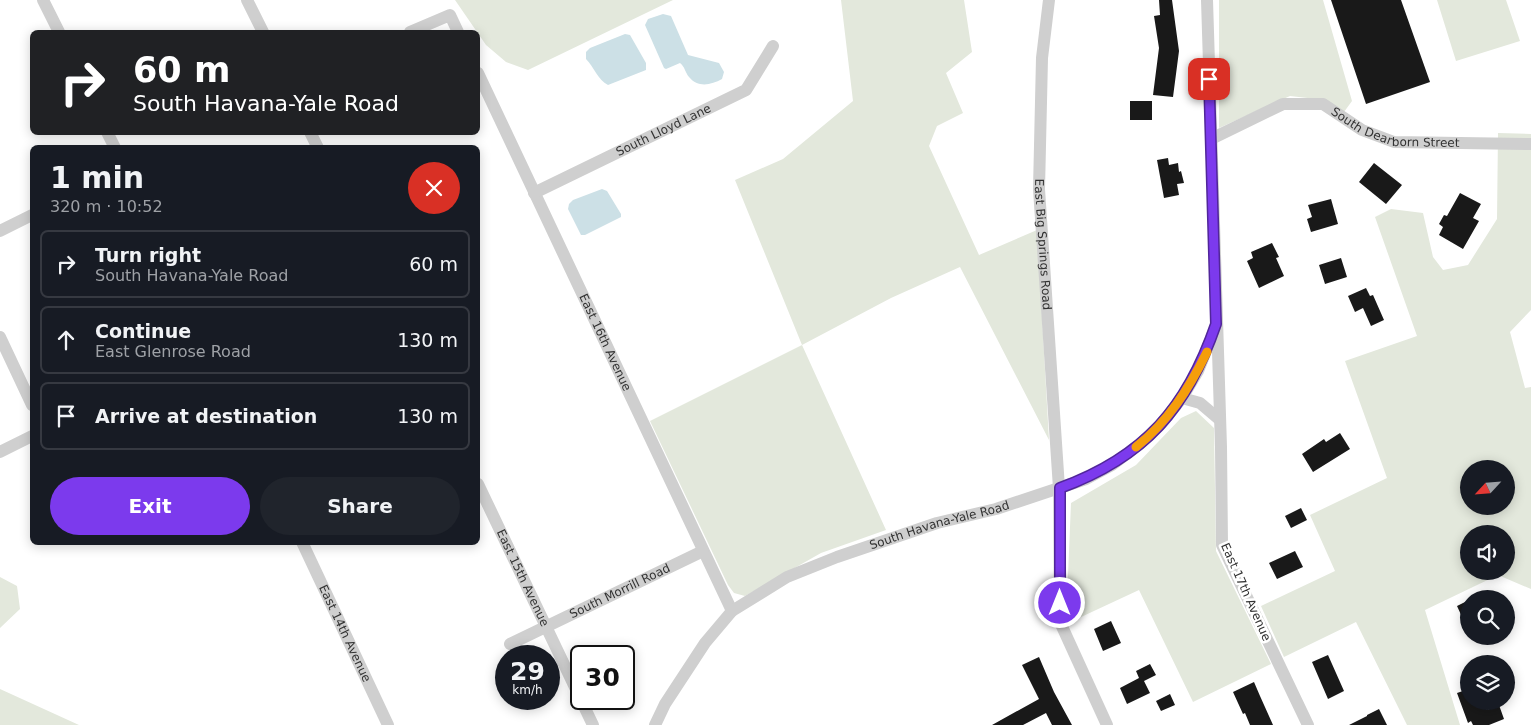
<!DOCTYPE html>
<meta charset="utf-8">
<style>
:root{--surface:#171b24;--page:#20242c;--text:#f1f3f6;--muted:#9ea1a6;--line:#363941;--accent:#7c3aed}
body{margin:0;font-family:"DejaVu Sans",sans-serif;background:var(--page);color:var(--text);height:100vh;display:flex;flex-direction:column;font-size:19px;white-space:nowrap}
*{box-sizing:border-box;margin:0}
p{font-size:16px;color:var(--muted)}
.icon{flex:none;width:28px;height:28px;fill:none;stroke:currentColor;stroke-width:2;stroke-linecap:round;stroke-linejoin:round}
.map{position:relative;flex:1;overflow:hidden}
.panel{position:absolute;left:30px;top:145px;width:450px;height:400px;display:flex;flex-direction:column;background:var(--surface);border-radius:8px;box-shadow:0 2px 12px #0003}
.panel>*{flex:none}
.top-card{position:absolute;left:30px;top:30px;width:450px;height:105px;border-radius:8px;box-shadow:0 2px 12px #0003;background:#202124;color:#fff;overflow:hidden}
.needle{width:32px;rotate:244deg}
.buttons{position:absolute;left:1460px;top:460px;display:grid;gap:10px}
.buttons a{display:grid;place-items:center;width:55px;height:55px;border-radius:50%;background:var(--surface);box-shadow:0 2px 12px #0003;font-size:25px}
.speed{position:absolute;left:495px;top:645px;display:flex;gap:10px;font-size:25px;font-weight:700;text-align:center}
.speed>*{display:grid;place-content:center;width:65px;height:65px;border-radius:50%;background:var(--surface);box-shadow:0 2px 12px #0003;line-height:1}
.speed small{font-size:12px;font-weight:400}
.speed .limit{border:2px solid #111;border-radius:8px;background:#fff;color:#111}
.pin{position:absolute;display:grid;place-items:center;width:42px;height:42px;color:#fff;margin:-21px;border-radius:10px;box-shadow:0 2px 8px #0006}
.me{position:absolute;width:55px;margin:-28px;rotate:0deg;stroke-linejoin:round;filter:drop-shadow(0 0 4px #0008)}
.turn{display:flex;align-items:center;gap:18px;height:105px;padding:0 20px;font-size:22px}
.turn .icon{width:65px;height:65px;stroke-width:2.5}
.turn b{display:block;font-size:35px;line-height:42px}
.round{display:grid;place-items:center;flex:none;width:52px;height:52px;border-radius:26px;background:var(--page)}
.summary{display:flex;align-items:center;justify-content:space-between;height:85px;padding:0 20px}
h1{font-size:30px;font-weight:600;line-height:38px}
.primary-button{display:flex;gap:10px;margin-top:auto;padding:10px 20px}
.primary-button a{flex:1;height:58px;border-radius:30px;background:var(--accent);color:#fff;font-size:20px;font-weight:600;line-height:58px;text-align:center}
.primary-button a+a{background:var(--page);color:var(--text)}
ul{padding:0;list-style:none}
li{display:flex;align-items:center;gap:15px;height:68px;margin:0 10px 8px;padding:0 10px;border:2px solid var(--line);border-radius:8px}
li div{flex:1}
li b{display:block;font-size:19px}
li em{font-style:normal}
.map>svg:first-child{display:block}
.green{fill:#e3e8dc;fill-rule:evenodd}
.water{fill:#cce0e6}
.building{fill:#191919}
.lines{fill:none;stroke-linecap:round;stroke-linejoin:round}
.minor{stroke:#cfcfcf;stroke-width:12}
.route-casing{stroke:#51269a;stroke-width:12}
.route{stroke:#7c3aed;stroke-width:9}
.slow{stroke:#f59e0b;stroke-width:9}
.labels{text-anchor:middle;stroke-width:5;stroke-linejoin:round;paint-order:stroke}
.street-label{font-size:12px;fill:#323232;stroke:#fff}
</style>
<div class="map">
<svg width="1531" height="725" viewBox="0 0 1531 725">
<rect width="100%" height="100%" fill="#fff"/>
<!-- green -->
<path class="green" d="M455,0H673L528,70L506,62L486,45Z
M841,0H964L972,52L946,73L963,113L937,126L929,146L979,255L1037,230L1049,440L960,267L891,298L802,345L886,530L821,553L745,596L734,593L728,585L650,421L802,345L735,180L783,159L853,101Z
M1219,0H1323L1352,101L1344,112L1325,100L1290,96L1219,128Z
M1437,0H1506L1520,41L1456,61Z
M1498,133L1531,134V310L1510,332L1525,388L1531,387V589L1498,575L1425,610L1460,725H1407L1356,622L1284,657L1261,606L1335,571L1310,515L1387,478L1345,361L1417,336L1375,217L1391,209L1423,213L1433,257L1443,270L1468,265L1497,219ZM1469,469H1506V506H1469ZM1469,534H1506V571H1469Z
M1196,411L1214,428L1216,551L1271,664L1193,702L1139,590L1066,624L1071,503L1136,465L1181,418Z
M0,577L17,586L20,609L0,628Z
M0,689L79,725H0Z"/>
<!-- water -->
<path class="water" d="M663,14L671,16L688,55L719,63L724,72L722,79C711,85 698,88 689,77C685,72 685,67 680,63L666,69L664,68L645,25L648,19Z
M625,34L630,35L646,63V70L608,85C598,80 594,67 586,59V52L590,48Z
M602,189L607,191L621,214V217L585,235H581L568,209L569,204L573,200Z"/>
<!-- building -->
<path class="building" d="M1159,0H1172L1179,51L1173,97L1153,95L1159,48L1154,16L1160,15Z
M1331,0H1401L1430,82L1366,104Z
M1130,101H1152V120H1130Z
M1168,158L1169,165L1178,163L1179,172L1181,171L1184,183L1177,184L1179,195L1164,198L1157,160Z
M1374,163L1402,185L1386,204L1359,182Z
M1460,193L1481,204L1473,218L1479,221L1463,249L1439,235L1443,227L1439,224L1444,215L1447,216Z
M1331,199L1338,224L1311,232L1307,219L1312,217L1308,205Z
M1272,243L1279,257L1276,258L1284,276L1259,288L1247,261L1253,258L1251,252Z
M1341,258L1347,277L1325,284L1319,265Z
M1366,288L1370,296L1373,295L1384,320L1371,326L1363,308L1355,312L1348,296Z
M1340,433L1350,449L1313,472L1302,454L1324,439L1326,442Z
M1301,508L1307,520L1291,528L1285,516Z
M1295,551L1303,567L1277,579L1269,563Z
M1469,600V632L1457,606Z
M1111,621L1121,643L1103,651L1094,629Z
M1328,655L1344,691L1328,699L1312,662Z
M1039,657L1054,692L1072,725H1052L1046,713L1023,725H992L1039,699L1022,665Z
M1150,664L1156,675L1144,681L1150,693L1127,704L1120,688L1139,678L1136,671Z
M1254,682L1260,696L1273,725H1250L1245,713L1243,714L1233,692Z
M1469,689V701H1483L1487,710L1499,705L1504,719L1489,725H1473L1471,721L1468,723L1457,693Z
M1170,694L1175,705L1161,711L1156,701Z
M1379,709L1387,725H1349L1367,716V715Z"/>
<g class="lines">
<!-- minor -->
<g class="minor">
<path d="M43,0L59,32"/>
<path d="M247,0L263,32"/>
<path id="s1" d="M1049,0L1042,58L1039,189L1059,488L1060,622L1107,725"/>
<path d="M1207,0L1221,447L1222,545L1308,725"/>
<path d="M410,32L450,15L458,32"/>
<path id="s2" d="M478,73L732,611"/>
<path d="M107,132L115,148"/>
<path d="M310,132L318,148"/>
<path id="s3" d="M1211,139L1283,104H1323L1362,130L1394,142L1531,144"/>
<path id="s4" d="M534,193L746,90L773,46"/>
<path d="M0,231L32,215"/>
<path d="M0,337L32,405"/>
<path d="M1182,398L1200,403L1220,420"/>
<path d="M0,452L32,436"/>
<path id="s5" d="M478,484L593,725"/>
<path id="s6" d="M302,542L388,725"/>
<path id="s7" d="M510,644L703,551"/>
<path id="s8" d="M655,725L665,704L705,643L732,611L787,577L837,557L937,523L996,509L1086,479L1112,465L1141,443L1161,424L1182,398L1198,371L1214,331"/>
</g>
</g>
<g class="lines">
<!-- route casing -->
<g class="route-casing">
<path id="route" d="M1060,603V488C1145,457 1187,408 1216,324L1209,79"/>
</g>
<!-- route -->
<use href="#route" class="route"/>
<!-- slow -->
<path class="slow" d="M1136,447C1169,421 1189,388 1207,352"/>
</g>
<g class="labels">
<!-- street labels -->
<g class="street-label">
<text dy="4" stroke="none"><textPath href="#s3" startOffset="199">South Dearborn Street</textPath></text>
<text dy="4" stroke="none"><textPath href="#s4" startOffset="144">South Lloyd Lane</textPath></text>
<text dy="4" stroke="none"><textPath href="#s1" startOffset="245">East Big Springs Road</textPath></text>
<text dy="4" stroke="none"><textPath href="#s2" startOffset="298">East 16th Avenue</textPath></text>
<text dy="4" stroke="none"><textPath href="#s8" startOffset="364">South Havana-Yale Road</textPath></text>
<text dy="4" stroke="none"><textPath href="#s5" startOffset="104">East 15th Avenue</textPath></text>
<text dy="4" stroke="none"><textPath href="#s7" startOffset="122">South Morrill Road</textPath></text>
<text transform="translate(1246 592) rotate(66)" y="4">East 17th Avenue</text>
<text dy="4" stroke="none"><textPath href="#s6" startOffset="101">East 14th Avenue</textPath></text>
</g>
</g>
</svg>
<div class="buttons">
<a><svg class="needle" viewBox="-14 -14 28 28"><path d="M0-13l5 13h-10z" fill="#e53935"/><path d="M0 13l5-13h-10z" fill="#9ea1a6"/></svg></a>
<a><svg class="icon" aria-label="sound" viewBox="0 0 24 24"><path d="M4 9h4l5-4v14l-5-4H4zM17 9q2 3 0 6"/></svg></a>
<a><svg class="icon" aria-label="search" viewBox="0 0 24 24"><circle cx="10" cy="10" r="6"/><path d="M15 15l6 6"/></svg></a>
<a><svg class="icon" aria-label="layers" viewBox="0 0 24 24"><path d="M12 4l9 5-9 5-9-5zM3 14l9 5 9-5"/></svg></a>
</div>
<div class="speed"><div>29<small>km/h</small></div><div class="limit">30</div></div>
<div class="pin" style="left:1209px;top:79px;background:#d93025"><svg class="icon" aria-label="arrive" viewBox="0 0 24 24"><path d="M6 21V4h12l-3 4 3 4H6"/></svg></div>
<svg class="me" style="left:1060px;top:603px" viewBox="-20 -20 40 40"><circle r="17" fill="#7c3aed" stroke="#fff" stroke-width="3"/><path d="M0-11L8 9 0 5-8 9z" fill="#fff"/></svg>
<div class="top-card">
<div class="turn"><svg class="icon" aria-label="right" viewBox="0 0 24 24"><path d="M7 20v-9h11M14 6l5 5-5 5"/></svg><div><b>60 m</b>South Havana-Yale Road</div></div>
</div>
<section class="panel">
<div class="summary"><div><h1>1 min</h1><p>320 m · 10:52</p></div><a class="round" style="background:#d93025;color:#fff"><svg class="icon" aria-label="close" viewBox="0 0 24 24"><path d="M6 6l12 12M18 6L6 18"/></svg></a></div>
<ul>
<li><svg class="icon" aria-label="right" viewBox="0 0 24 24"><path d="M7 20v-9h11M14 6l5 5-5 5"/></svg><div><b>Turn right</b><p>South Havana-Yale Road</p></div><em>60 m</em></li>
<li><svg class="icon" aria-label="ahead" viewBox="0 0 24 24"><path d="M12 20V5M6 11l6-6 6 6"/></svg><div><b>Continue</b><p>East Glenrose Road</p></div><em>130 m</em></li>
<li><svg class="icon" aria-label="arrive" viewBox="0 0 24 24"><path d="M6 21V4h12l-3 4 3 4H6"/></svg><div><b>Arrive at destination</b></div><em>130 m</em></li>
</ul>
<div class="primary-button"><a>Exit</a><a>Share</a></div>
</section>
</div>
